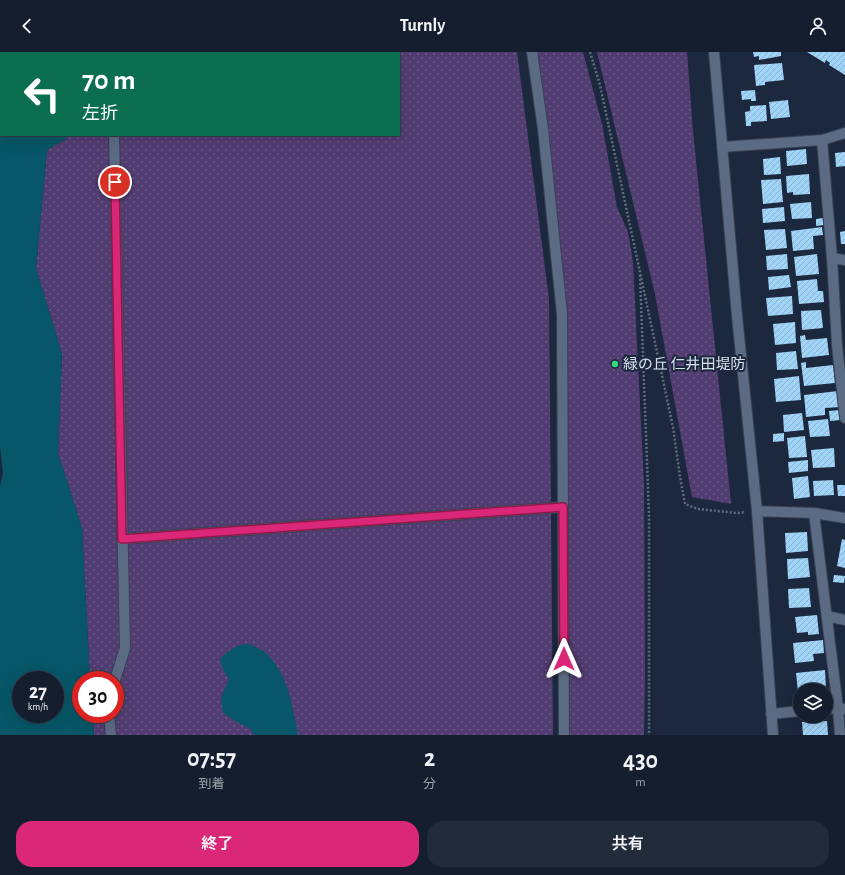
<!DOCTYPE html>
<html lang="ja">
<meta charset="utf-8">
<style>
:root{--surface:#141e2e;--page:#212b3a;--text:#f1f3f6;--muted:#9da2aa;--line:#333c4a;--accent:#db2777}
body{margin:0;font-family:"Alegreya Sans","Noto Sans JP",sans-serif;background:var(--page);color:var(--text);height:100vh;display:flex;flex-direction:column;font-size:15px;white-space:nowrap}
*{box-sizing:border-box;margin:0}
p{font-size:13px;color:var(--muted)}
.icon{flex:none;width:22px;height:22px;fill:none;stroke:currentColor;stroke-width:2;stroke-linecap:round;stroke-linejoin:round}
.map{position:relative;height:683px;overflow:hidden}
.panel{display:flex;flex-direction:column;background:var(--surface);flex:1}
.panel>*{flex:none}
.top-card{position:absolute;left:0px;top:0px;width:400px;height:84px;box-shadow:0 4px 16px #0002,0 0 0 1px var(--line);background:#0b6e4f;color:#fff;overflow:hidden}
.controls{position:absolute;left:793px;top:631px;display:grid;gap:8px}
.controls a{display:grid;place-items:center;width:40px;height:40px;border-radius:50%;background:var(--surface);box-shadow:0 4px 16px #0002,0 0 0 1px var(--line);font-size:20px}
.speed{position:absolute;left:12px;top:619px;display:flex;gap:8px;font-size:20px;font-weight:700;text-align:center}
.speed>*{display:grid;place-content:center;width:52px;height:52px;border-radius:50%;background:var(--surface);box-shadow:0 4px 16px #0002,0 0 0 1px var(--line);line-height:1}
.speed small{font-size:10px;font-weight:400}
.speed .limit{border:6px solid #d22;background:#fff;color:#111}
.pin{position:absolute;display:grid;place-items:center;width:34px;height:34px;color:#fff;margin:-17px;border:2px solid #fff;border-radius:50%;box-shadow:0 1px 4px #0007}
.me{position:absolute;width:44px;margin:-22px;rotate:0deg;stroke-linejoin:round;filter:drop-shadow(0 0 3px #0008)}
.turn{display:flex;align-items:center;gap:14px;height:84px;padding:0 16px;font-size:18px}
.turn .icon{width:52px;height:52px;stroke-width:2.5}
.turn b{display:block;font-size:28px;line-height:34px}
.eta{display:flex;justify-content:space-evenly;align-items:center;height:68px;text-align:center}
.eta b{font-size:24px;font-weight:600;line-height:28px}
.primary-button{display:flex;gap:8px;margin-top:auto;padding:8px 16px}
.primary-button a{flex:1;height:46px;border-radius:16px;background:var(--accent);color:#fff;font-size:16px;font-weight:600;line-height:46px;text-align:center}
.primary-button a+a{background:var(--page);color:var(--text)}
header{display:flex;justify-content:space-between;align-items:center;height:52px;padding:0 16px;background:var(--surface);font-size:18px;font-weight:600}
.map>svg:first-child{display:block}
.grass{fill:url(#grass-dots)}
.water{fill:#075768;fill-rule:evenodd}
.building{fill:url(#building-hatch)}
.lines{fill:none;stroke-linecap:round;stroke-linejoin:round}
.minor-casing{stroke:#374254;stroke-width:12}
.path{stroke:#616d7f;stroke-width:2.5;stroke-dasharray:2 2;stroke-linecap:butt}
.minor{stroke:#5c6b84;stroke-width:10}
.route-casing{stroke:#8e194d;stroke-width:10}
.route{stroke:#db2777;stroke-width:7}
.poi-dot{fill:#32d882;stroke:#1b283d;stroke-width:1.5}
.labels{text-anchor:middle;stroke-width:4;stroke-linejoin:round;paint-order:stroke}
.poi-label{font-size:15px;fill:#d7e0ee;stroke:#1b283d;text-anchor:start}
</style>
<header><svg class="icon" aria-label="back" viewBox="0 0 24 24"><path d="M15 5l-7 7 7 7"/></svg>Turnly<svg class="icon" aria-label="person" viewBox="0 0 24 24"><circle cx="12" cy="8" r="4"/><path d="M4 21q1-7 8-7t8 7"/></svg></header>
<div class="map">
<svg width="845" height="683" viewBox="0 0 845 683">
<defs>
<pattern id="grass-dots" width="8" height="8" patternUnits="userSpaceOnUse"><rect width="8" height="8" fill="#523d72"/><path d="M2 2h.1M6 6h.1" fill="none" stroke="#6a5986" stroke-width="1.8" stroke-linecap="round"/></pattern>
<pattern id="building-hatch" width="6" height="6" patternUnits="userSpaceOnUse"><rect width="6" height="6" fill="#a0d4f8"/><path d="M-1 1l2-2M0 6l6-6M5 7l2-2" fill="none" stroke="#88b0cc"/></pattern>
</defs>
<rect width="100%" height="100%" fill="#1b283d"/>
<!-- grass -->
<path class="grass" d="M59,0H517L549,247L553,683H94L93,662H115V628H90L82,476L58,401L62,302L36,216L47,98L66,87L67,83H399V1H59Z
M536,0H583L602,72L617,155L628,180L633,210L644,433L645,622L644,683H570L567,268L558,166Z
M597,0H687L693,79L731,452L692,445L655,242Z"/>
<!-- water -->
<path class="water" d="M0,0H59V1H1V83H67L66,87L47,98L36,216L62,302L58,401L82,476L90,628H81V662H93L94,683H0V434L3,421L0,395ZM21,628H55V662H21Z
M249,592C255,595 264,598 268,603C288,623 293,656 298,683H255L250,677L237,670L223,661L221,646L229,627L222,616L220,607L226,601L239,593Z"/>
<!-- building -->
<path class="building" d="M753,0H781V4L759,8V4L754,5Z
M807,0H845V23L829,13L830,11L826,8L825,11Z
M782,11L784,28L765,30V33L756,34L754,13Z
M755,38L756,49H751V47L742,48L741,39Z
M788,48L790,65L771,67L769,50Z
M766,53L767,69L751,70V74H746L745,60L750,59V54Z
M806,97L807,112L787,114L786,99Z
M845,100V114L836,115L835,101Z
M780,105L781,122L764,123L763,107Z
M809,122L810,142L793,143V140L787,141L786,124Z
M781,127L783,150L763,152L761,128Z
M811,150L812,166L792,167L790,152Z
M784,155L785,169L763,171L762,157Z
M823,166L824,173L816,174V167Z
M822,175L823,183L813,184L814,197L793,199L791,179Z
M785,177L787,196L766,198L764,178Z
M845,179V192H841L840,180Z
M787,202L788,217L767,218L766,204Z
M817,202L819,222L796,224L794,205Z
M789,223L791,235L769,238L768,225Z
M817,227L818,239H823L824,250L799,252L797,229Z
M792,244L793,262L768,264L766,246Z
M821,258L823,276L802,278L801,259Z
M795,270L796,291L775,293L773,272Z
M805,283L806,288L827,286L829,303L802,306L800,284Z
M796,299L798,317L777,318L776,301Z
M806,310V316L833,313L835,331L804,334L801,311Z
M799,324L801,348L776,350L774,327Z
M838,339L840,355L825,356V363L806,365L804,343Z
M840,358L841,368L830,369L829,359Z
M802,361L804,378L784,380L783,363Z
M828,367L830,384L810,385L808,369Z
M784,381V389L773,390V382Z
M805,384L807,405L789,406L787,386Z
M834,396L835,415L813,416L811,398Z
M808,408V419L789,421L788,410Z
M808,424L810,445L794,447L792,426Z
M833,428L834,443L814,444L813,429Z
M837,433H845V444H838Z
M807,480L808,499L786,501L785,481Z
M842,487L845,488V516L837,514Z
M808,506L810,525L788,527L787,507Z
M834,523L845,524L844,531L833,530Z
M809,536L811,555L789,556L788,537Z
M817,563L819,582L808,583V580L797,581L795,565Z
M823,588L824,601L813,602L814,609L795,611L793,591Z
M825,618L826,637L800,638V639L798,640L796,621Z
M827,669L828,683H803L802,670Z"/>
<g class="lines">
<!-- minor casing -->
<g class="minor-casing">
<path id="minor" d="M112,0V1
M532,0L543,77L562,262L564,683
M714,0L737,264L757,459L773,683
M114,83L125,596L115,628
M822,88L832,206L837,293L845,366
M722,95L822,88L845,81
M832,206L845,208
M757,459L814,461L845,466
M814,461L838,656L840,683
M122,487L563,455
M827,564L845,568
M826,657L838,656L844,657
M109,662L111,683
M771,662L800,659"/>
</g>
<!-- path -->
<path class="path" d="M590,0L600,33L673,375L680,425L685,452L698,457L737,461L745,460
M640,223L649,463V683"/>
<!-- minor -->
<use href="#minor" class="minor"/>
</g>
<g class="lines">
<!-- route casing -->
<g class="route-casing">
<path id="route" d="M115,130L122,487L563,455L564,607"/>
</g>
<!-- route -->
<use href="#route" class="route"/>
</g>
<!-- markers -->
<circle class="poi-dot" cx="615" cy="312" r="4"/>
<g class="labels">
<!-- poi labels -->
<g class="poi-label">
<text x="623" y="317">緑の丘 仁井田堤防</text>
</g>
</g>
</svg>
<div class="controls">
<a><svg class="icon" aria-label="layers" viewBox="0 0 24 24"><path d="M12 4l9 5-9 5-9-5zM3 14l9 5 9-5"/></svg></a>
</div>
<div class="speed"><div>27<small>km/h</small></div><div class="limit">30</div></div>
<div class="pin" style="left:115px;top:130px;background:#d93025"><svg class="icon" aria-label="arrive" viewBox="0 0 24 24"><path d="M6 21V4h12l-3 4 3 4H6"/></svg></div>
<svg class="me" style="left:564px;top:607px" viewBox="-20 -20 40 40"><path d="M0-17L14 15 0 8-14 15z" fill="#db2777" stroke="#fff" stroke-width="4"/></svg>
<div class="top-card">
<div class="turn"><svg class="icon" aria-label="left" viewBox="0 0 24 24"><path d="M17 20v-9H6M10 6l-5 5 5 5"/></svg><div><b>70 m</b>左折</div></div>
</div>
</div>
<section class="panel">
<div class="eta">
<div><b>07:57</b><p>到着</p></div>
<div><b>2</b><p>分</p></div>
<div><b>430</b><p>m</p></div>
</div>
<div class="primary-button"><a>終了</a><a>共有</a></div>
</section>
